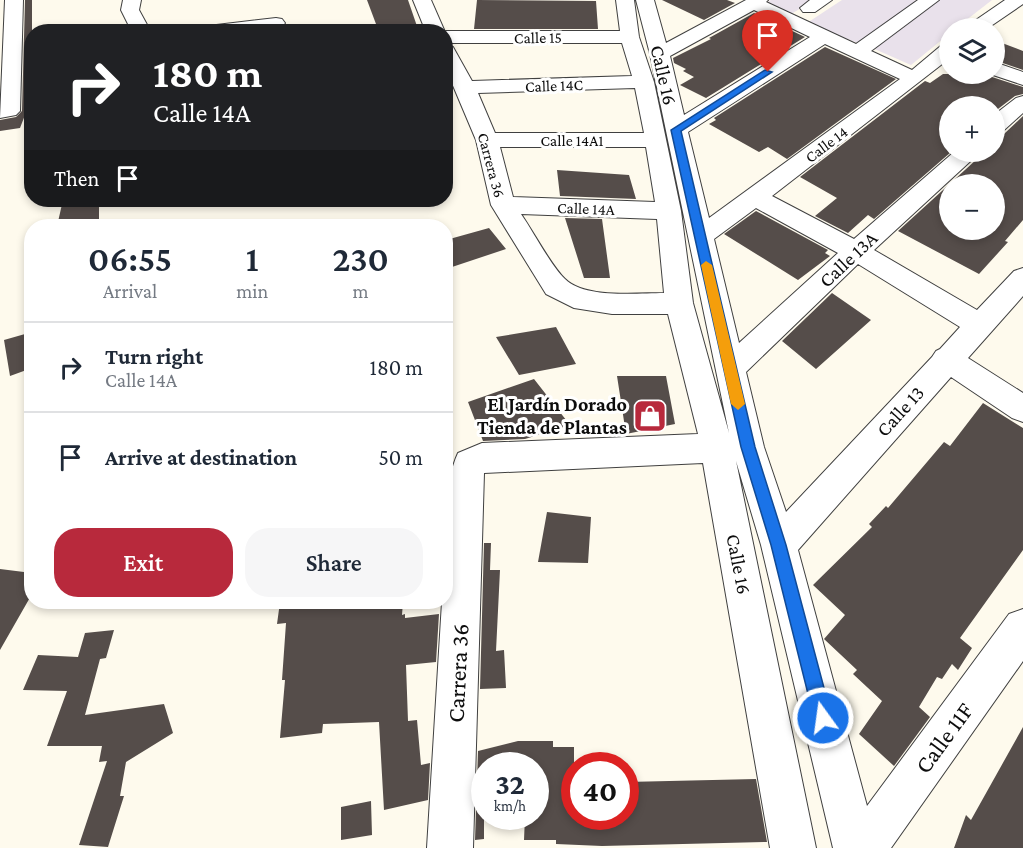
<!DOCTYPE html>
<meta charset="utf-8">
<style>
:root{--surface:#fff;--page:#f6f6f7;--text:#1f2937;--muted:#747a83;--line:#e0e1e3;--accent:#b8293c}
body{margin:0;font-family:"Crimson Pro",serif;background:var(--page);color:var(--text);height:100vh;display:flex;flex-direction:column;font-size:22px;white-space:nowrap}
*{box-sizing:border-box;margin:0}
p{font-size:20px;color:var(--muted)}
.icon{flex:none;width:33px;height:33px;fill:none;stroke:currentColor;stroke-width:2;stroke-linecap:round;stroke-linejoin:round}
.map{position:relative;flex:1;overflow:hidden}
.panel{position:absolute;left:24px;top:219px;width:429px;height:390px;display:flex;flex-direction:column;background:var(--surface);border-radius:24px;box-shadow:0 3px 9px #0003}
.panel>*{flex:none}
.guide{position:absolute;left:24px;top:24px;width:429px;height:183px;border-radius:24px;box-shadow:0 3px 9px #0003;background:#202124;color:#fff;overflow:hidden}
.controls{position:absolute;left:939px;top:18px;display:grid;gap:12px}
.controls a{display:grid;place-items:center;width:66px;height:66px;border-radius:50%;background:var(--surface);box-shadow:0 3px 9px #0003;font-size:30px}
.speed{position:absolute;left:471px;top:752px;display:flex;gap:12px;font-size:30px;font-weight:700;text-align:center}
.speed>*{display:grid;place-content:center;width:78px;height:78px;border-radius:50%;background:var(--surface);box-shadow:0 3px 9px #0003;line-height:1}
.speed small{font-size:15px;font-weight:400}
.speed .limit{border:9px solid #d22;background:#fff;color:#111}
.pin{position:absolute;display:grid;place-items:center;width:51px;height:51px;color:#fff;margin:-62px -26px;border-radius:50% 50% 50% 0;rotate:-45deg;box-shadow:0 0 6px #0007}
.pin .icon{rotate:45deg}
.me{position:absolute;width:66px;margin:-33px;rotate:346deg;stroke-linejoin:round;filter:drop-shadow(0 0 4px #0008)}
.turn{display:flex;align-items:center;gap:21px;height:126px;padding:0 30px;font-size:27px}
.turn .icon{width:78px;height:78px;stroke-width:2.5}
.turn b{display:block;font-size:42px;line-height:51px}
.then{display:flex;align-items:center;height:57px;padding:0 30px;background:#0003;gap:12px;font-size:22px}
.eta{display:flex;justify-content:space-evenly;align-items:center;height:102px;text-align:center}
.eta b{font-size:36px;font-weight:600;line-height:42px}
.cta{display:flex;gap:12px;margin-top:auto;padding:12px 30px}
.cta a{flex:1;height:69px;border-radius:24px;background:var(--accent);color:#fff;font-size:24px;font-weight:600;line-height:69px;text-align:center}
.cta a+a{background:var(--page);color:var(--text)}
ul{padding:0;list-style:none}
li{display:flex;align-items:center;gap:18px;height:90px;padding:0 30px;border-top:2px solid var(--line)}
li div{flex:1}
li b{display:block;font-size:22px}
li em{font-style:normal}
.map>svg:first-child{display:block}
.industrial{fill:#e9e1eb}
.building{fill:#554d4a;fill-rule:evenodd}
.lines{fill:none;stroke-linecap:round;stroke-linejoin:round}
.minor-casing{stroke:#404040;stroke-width:2}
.minor{fill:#fff;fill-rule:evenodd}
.route{fill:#1a73e8;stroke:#114b97;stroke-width:1.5}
.slow{fill:#f59e0b}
.labels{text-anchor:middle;stroke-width:6;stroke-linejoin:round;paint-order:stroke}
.far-street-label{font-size:16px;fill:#0d0d0d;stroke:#fff}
.street-label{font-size:20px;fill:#0d0d0d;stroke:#fff}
.poi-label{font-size:20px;font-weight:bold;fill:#0d0d0d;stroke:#fff;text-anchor:end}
.near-street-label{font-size:24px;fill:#0d0d0d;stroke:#fff}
</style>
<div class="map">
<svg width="1023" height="848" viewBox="0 0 1023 848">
<rect width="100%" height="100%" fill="#fefaed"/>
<!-- industrial -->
<path class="industrial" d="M771,0H815L791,14L766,3Z
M842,0H914L917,1L860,44L807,23Z
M937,0H992L956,28H950L949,34L911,65L870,47Z"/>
<!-- building -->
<path class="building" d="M25,0H32V97L20,128L0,131V120L16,117L22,111Z
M367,0H408L419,32H379Z
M477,0L596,1L598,29H474Z
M662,0H727L735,3L704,20Z
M754,13L805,37L706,98L680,85L694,77L683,71L686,69L674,63L673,58L711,39L709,38Z
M994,40L1023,51V70L994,60Z
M825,47L896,79L787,159L768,147L759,152L709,124L716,120L714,118Z
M943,74H988L989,76L1023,87V94L1015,96L994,112V106H950L951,152L874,219L868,215L848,233L815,216L837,198L800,177L921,84L925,81L930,83Z
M1023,116V220L1005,241L1008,242L979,274L898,231L977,159L980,152H994V135L1004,134ZM950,184H994V230H950Z
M557,170L629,175L636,199L560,196Z
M63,200H99V226H57Z
M756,211L828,250L825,253L830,256L798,280L724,234Z
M565,218L602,219L610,278H584Z
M489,228L506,249L446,269V240Z
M832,293L871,320L816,369L782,341Z
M556,327L576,364L519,375L496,337Z
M32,332V368L10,376L4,340Z
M617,376H666L675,424L626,434Z
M534,379L570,425L525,439L483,441L468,402Z
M983,403L1023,428V550L960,638L972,648L958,670L952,664L942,679L937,677L919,707L930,717L894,766L859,734L882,701L853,674L857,670L824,639L845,615L813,585L872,527L869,524L886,506L888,508L944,442L950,446Z
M547,512L591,517L588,563L538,562Z
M484,543H491L490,570H500L496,651L504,650L506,688L480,689Z
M0,569L32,573V594L0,650Z
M280,602H403L402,615L405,614V618L439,614L436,662L406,665L408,721L417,720L421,765L430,763L428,800L384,810L379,722L323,724L322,733L280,738L285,680H282L286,623L277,624Z
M114,630L106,658L100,659L85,715L164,704L173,733L126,762L120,796H124L108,847L79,845L107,761L99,762L102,746H47L67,691L23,690L38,655L78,657L85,633Z
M1023,727V848H954L966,815L971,820Z
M518,741H553V747H574V816H626V782L756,779L767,842L602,846L556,844V840H524L525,816H536V765H484V839L475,840L478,751Z
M371,801L372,835L341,840V807Z"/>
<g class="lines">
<!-- minor casing -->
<g class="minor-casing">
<path id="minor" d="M5,0H23L20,111L16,115L0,118Z
M123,0H141L139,10L151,32H132L121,10Z
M413,0H431L445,32H426Z
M616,0H634L639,37L654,82L681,211L693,303L729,433L650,54L636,0H654L666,43L746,0H768L766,2L856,44L918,0H939L871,51L912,70L943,44L950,42V58L772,196L854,239L954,152H978L975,157L874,250L977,310L1014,271L1023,268V296L968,358L1023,393V422L1012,418L951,377L798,550L867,806L1009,614L1023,609V661L891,848H833L761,545L736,461L816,848H770L703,463L484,473L473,848H427L442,602H446C446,558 440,492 458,453L482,443L698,434L668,314H612L574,308L546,294L491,205L476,140L446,69V45L453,47L472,81L632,76L622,43H446V31H620ZM754,10L810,37L684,115L670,56ZM825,44L900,79L709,218L688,132ZM635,88L644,133H495L478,93ZM500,147H646L655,202L513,197ZM756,208L838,253L739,343L714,239ZM521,214L657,219L664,293C638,293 585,299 565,279C551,266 533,231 521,214ZM858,264L960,327L940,349L936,351L932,357L786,512L764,447L746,372Z
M810,0H832L815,12H803L800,8Z
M1005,0H1023V4L988,28H968L970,24Z
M276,18L282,19L285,23L282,27L254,32H199L201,28L208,26Z
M994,62L1023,72V85L990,74H994Z
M1023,96V113L1002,132L994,133V115L1016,98Z"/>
</g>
<!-- minor -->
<use href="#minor" class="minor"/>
</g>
<!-- route -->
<path class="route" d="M765,70L772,72L681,131L755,447L786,545L832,718L829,725L823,727L816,725L814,718L771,545L741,447L671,130Z"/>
<!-- slow -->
<path class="slow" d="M706,261L712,265L745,404L738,410L731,404L701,265Z"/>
<!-- icons -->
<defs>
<g id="shop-square" transform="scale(1.725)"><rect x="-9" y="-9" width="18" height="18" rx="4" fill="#b8293c" stroke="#fff"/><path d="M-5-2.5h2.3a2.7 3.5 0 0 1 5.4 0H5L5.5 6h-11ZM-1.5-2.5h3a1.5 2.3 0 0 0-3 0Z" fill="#fff"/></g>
</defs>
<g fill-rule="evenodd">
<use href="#shop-square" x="650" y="416"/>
</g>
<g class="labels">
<!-- far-street labels -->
<g class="far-street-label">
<text transform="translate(538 37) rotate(-1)" y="6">Calle 15</text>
<text transform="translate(554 85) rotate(-2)" y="6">Calle 14C</text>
<text x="572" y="146">Calle 14A1</text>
<text transform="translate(826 144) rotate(-37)" y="6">Calle 14</text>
<text transform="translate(492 165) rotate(75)" y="6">Carrera 36</text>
<text transform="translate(586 208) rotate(2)" y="6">Calle 14A</text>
</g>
<!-- street labels -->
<g class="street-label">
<text transform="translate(664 75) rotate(77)" y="7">Calle 16</text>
<text transform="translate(848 259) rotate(-43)" y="7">Calle 13A</text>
<text transform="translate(900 411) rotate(-48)" y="7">Calle 13</text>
<text transform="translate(739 564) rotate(79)" y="7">Calle 16</text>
</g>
<!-- poi labels -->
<g class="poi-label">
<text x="627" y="411">El Jardín Dorado<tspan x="627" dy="23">Tienda de Plantas</tspan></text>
</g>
<!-- near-street labels -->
<g class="near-street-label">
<text transform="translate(458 673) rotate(-87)" y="8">Carrera 36</text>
<text transform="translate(944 738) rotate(-54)" y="8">Calle 11F</text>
</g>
</g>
</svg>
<div class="controls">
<a><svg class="icon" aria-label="layers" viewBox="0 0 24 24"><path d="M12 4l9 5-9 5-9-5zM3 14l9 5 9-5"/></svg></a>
<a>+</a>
<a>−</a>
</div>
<div class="speed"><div>32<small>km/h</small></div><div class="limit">40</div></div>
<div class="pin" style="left:768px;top:72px;background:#d93025"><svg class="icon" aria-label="arrive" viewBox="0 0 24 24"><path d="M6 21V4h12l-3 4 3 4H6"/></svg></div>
<svg class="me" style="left:823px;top:718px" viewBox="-20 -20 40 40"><circle r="17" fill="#1a73e8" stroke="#fff" stroke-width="3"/><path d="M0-11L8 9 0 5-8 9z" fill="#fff"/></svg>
<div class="guide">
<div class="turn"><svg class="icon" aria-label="right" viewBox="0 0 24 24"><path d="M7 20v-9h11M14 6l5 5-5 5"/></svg><div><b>180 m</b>Calle 14A</div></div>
<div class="then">Then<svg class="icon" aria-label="arrive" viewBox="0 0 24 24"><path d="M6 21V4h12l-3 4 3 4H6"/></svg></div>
</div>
<section class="panel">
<div class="eta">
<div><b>06:55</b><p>Arrival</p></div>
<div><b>1</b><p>min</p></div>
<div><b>230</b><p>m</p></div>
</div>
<ul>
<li><svg class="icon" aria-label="right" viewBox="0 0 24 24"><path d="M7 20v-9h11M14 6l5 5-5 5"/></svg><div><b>Turn right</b><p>Calle 14A</p></div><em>180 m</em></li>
<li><svg class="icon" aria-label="arrive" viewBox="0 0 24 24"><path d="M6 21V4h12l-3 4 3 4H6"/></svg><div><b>Arrive at destination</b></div><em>50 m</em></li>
</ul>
<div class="cta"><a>Exit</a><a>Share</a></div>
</section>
</div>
